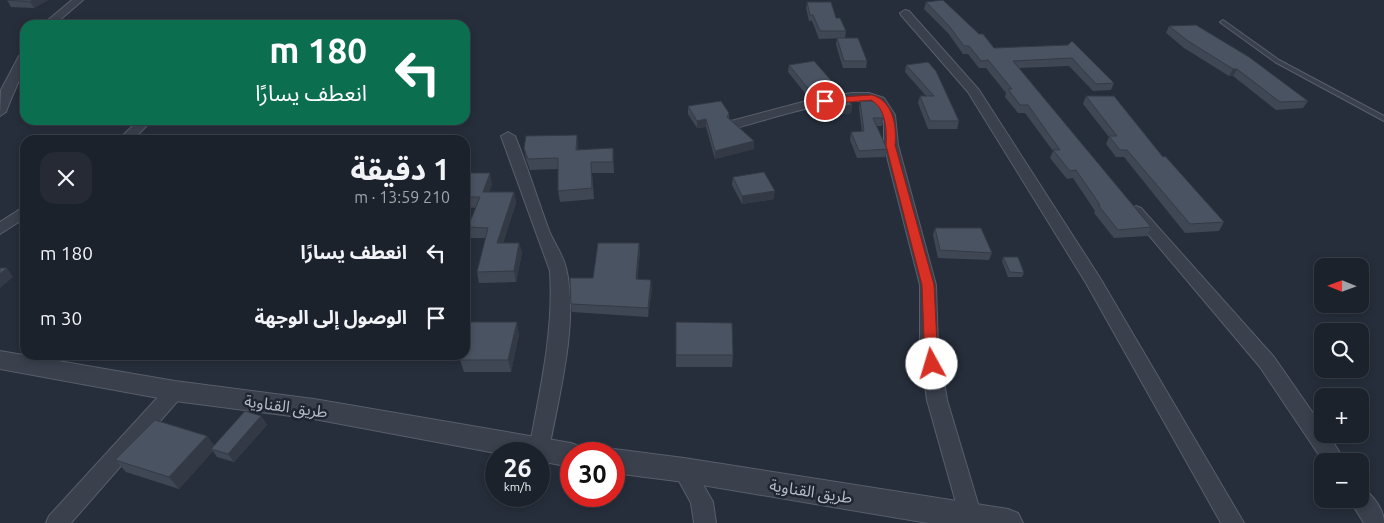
<!DOCTYPE html>
<html lang="ar">
<meta charset="utf-8">
<style>
:root{--surface:#1c222c;--page:#252a34;--text:#f1f3f6;--muted:#a0a4a9;--line:#3a3f48}
body{margin:0;font-family:Ubuntu,"Noto Sans Arabic",sans-serif;background:var(--page);color:var(--text);direction:rtl;height:100vh;display:flex;flex-direction:column;font-size:19px;white-space:nowrap}
*{box-sizing:border-box;margin:0}
p{font-size:16px;color:var(--muted)}
.icon{flex:none;width:28px;height:28px;fill:none;stroke:currentColor;stroke-width:2;stroke-linecap:round;stroke-linejoin:round}
.map{position:relative;flex:1;overflow:hidden;direction:ltr}
.drawer{position:absolute;left:20px;top:135px;width:450px;height:225px;display:flex;flex-direction:column;background:var(--surface);border-radius:15px;box-shadow:0 2px 8px #0003,0 0 0 1px var(--line);direction:rtl}
.drawer>*{flex:none}
.hud{position:absolute;left:20px;top:20px;width:450px;height:105px;border-radius:15px;box-shadow:0 2px 8px #0003,0 0 0 1px var(--line);direction:rtl;background:#0b6e4f;color:#fff;overflow:hidden}
.needle{width:32px;rotate:271deg}
.tools{position:absolute;left:1314px;top:258px;display:grid;gap:10px}
.tools a{display:grid;place-items:center;width:55px;height:55px;border-radius:10px;background:var(--surface);box-shadow:0 2px 8px #0003,0 0 0 1px var(--line);font-size:25px}
.speed{position:absolute;left:485px;top:442px;display:flex;gap:10px;font-size:25px;font-weight:700;text-align:center}
.speed>*{display:grid;place-content:center;width:65px;height:65px;border-radius:50%;background:var(--surface);box-shadow:0 2px 8px #0003,0 0 0 1px var(--line);line-height:1}
.speed small{font-size:12px;font-weight:400}
.speed .limit{border:8px solid #d22;background:#fff;color:#111}
.pin{position:absolute;display:grid;place-items:center;width:42px;height:42px;color:#fff;margin:-21px;border:2px solid #fff;border-radius:50%;box-shadow:0 1px 5px #0007}
.me{position:absolute;width:55px;margin:-28px;rotate:354deg;stroke-linejoin:round;filter:drop-shadow(0 0 4px #0008)}
.turn{display:flex;align-items:center;gap:18px;height:105px;padding:0 20px;font-size:22px}
.turn .icon{width:65px;height:65px;stroke-width:2.5}
.turn b{display:block;font-size:35px;line-height:42px}
.round{display:grid;place-items:center;flex:none;width:52px;height:52px;border-radius:15px;background:var(--page)}
.headline{display:flex;align-items:center;justify-content:space-between;height:85px;padding:0 20px}
h1{font-size:30px;font-weight:700;line-height:38px}
ul{padding:0;list-style:none}
li{display:flex;align-items:center;gap:15px;height:65px;padding:0 20px}
li div{flex:1}
li b{display:block;font-size:19px}
li em{font-style:normal}
.map>svg:first-child{display:block}
.lines{fill:none;stroke-linecap:round;stroke-linejoin:round}
.service-casing{stroke:#585e6a;stroke-width:2}
.minor-casing{stroke:#585e6a;stroke-width:2}
.tertiary-casing{stroke:#585e6a;stroke-width:2}
.service{fill:#3a404c;fill-rule:evenodd}
.minor{fill:#3a404c;fill-rule:evenodd}
.tertiary{fill:#3a404c;fill-rule:evenodd}
.wall{fill:#404754}
.shaded-wall{fill:#343a45}
.building{fill:#4a5362;stroke:#343a45}
.route{fill:#d93025;stroke:#8d1f18}
.labels{text-anchor:middle;stroke-width:5;stroke-linejoin:round;paint-order:stroke}
.near-street-label{font-size:16px;fill:#b6bbc7;stroke:#1f2531}
</style>
<div class="map">
<svg width="1384" height="523" viewBox="0 0 1384 523">
<rect width="100%" height="100%" fill="#262e3b"/>
<g class="lines">
<!-- service casing -->
<g class="service-casing">
<path id="service" d="M1223,20L1279,60L1384,116V121L1275,62L1221,23L1220,22Z"/>
</g>
<!-- minor casing -->
<g class="minor-casing">
<path id="minor" d="M72,0H83L54,25H42Z
M905,10L909,11L979,90L1100,278L1244,523H1221L1086,283L968,92L901,15L900,13Z
M25,53C25,73 13,92 6,112L0,116L1,90L19,56Z
M852,93H869L884,98L895,115L898,145L936,285L938,346L947,400L982,517L979,523H963L960,517L927,400L920,346V285L884,145V121L878,107C860,87 761,122 736,128L729,124L731,121L810,100Z
M139,120H152L133,140H118Z
M508,132L515,136C528,168 538,201 550,233C555,244 563,255 566,268C579,320 559,396 549,449L546,455L539,458V454H531L529,449C540,390 554,332 550,271L501,136Z
M25,206V218L0,234V222Z
M1136,206L1141,208L1274,357L1322,426V434H1328L1345,461H1323L1260,367L1131,214L1128,211Z
M175,383L182,386L185,391L182,396L71,523H46L49,516L168,386Z
M684,461L691,463L713,502L716,523H694L691,503L673,470L677,463Z
M1360,488C1373,493 1384,510 1384,523H1364L1349,499H1360Z"/>
</g>
<!-- tertiary casing -->
<g class="tertiary-casing">
<path id="tertiary" d="M0,351L175,381L314,399L571,443L581,447L584,454H571V467L539,461V454H501L314,419L175,401L0,369Z
M614,449L684,458L1008,509L1018,513L1023,523H928L684,482L614,473V454H604Z"/>
</g>
<!-- service -->
<use href="#service" class="service"/>
<!-- minor -->
<use href="#minor" class="minor"/>
<!-- tertiary -->
<use href="#tertiary" class="tertiary"/>
</g>
<!-- wall -->
<path class="wall" d="M7,0H48L34,8L11,7Z
M807,2L836,18L846,31L845,38L819,39L812,21H809L806,8Z
M926,2L994,48L1068,45L1114,83L1111,90L1093,91L1069,66L1019,68L1151,227L1147,236L1114,238L1094,213L1095,211L1073,178L1067,179L1050,158L1053,151L1025,113H1018L1005,97L1006,93L986,68H979L968,54H963L948,33L924,9Z
M1169,26L1308,101L1303,108L1276,110L1233,76H1229L1184,48L1166,33Z
M837,38L867,61L866,68H843L836,45Z
M789,65L836,86L835,94L809,98L788,72Z
M906,65L959,121L957,129H928L918,103L920,96H926L905,72Z
M1086,96L1163,157L1224,222L1219,231L1185,233L1124,157H1116L1106,144L1109,137L1083,104Z
M818,100L852,105L851,113L824,117L817,108Z
M860,101L884,118L882,126H876L887,149L885,157L857,158L850,140L851,132H862L859,108Z
M688,106L729,113V118L754,141V149L715,159L706,127L697,128L688,114Z
M48,120H73V121L50,123Z
M577,135L578,145V150L614,159V173H592L594,199L560,202L558,191V169L530,170L526,159L524,148Z
M465,173L492,184L489,192H514L516,203L503,243H519L522,253L516,282L479,283L477,272L486,238H471L468,227L476,208L465,207Z
M733,177L774,199L742,204L732,185Z
M935,228L992,253L989,260L938,258L933,235Z
M639,243L640,251L637,279L652,288L648,317L572,312L571,304L593,278Z
M1003,257L1024,273L1022,277H1008L1002,261Z
M519,334L511,372H464L460,360Z
M676,355H733L732,367H676Z
M261,416L267,425L234,462L217,457L213,451L179,489L126,472L115,460L207,436L214,446Z"/>
<!-- shaded-wall -->
<path class="shaded-wall" d="M33,0H48L34,8L30,2Z
M1233,69H1237L1233,76H1229Z
M836,86L835,94L809,98L810,91Z
M852,105L851,113L824,117L825,109Z
M706,119V127L697,128V121Z
M577,135L578,145L577,161L576,150Z
M754,141V149L715,159V151Z
M613,148L614,159V173L613,162Z
M490,173L492,184L485,202L483,192Z
M775,191L774,199L742,204V196Z
M514,192L516,203L499,254L497,243Z
M519,243L522,253L516,282L514,271Z
M639,243L640,251L637,288L636,279Z
M7,268L13,277L0,288V274Z
M651,280L652,288L648,317V308Z
M517,322L519,334L511,372L508,360Z
M261,416L267,425L234,462L228,454Z
M207,436L216,448L211,449L213,451L179,489L169,477Z"/>
<!-- building -->
<path class="building" d="M7,0H33L30,2Z
M943,0L979,34H983L994,48L1068,45L1072,41L1114,83L1096,84L1072,58L1013,61L1151,227L1118,230L1098,205H1100L1076,170L1070,171L1053,150H1060L1028,105H1020L1008,89H1012L988,60L981,61L969,46H964L949,26L926,2Z
M807,2H831L836,18H840L846,31H820L813,15H810Z
M1196,25L1249,57L1308,101L1280,102L1237,69H1233L1188,41L1169,26Z
M837,38H858L867,61H844Z
M814,61L836,86L810,91L789,65Z
M928,62L936,71L959,121H930L920,96H934L906,65Z
M844,96L852,105L825,109L818,100Z
M1086,96H1114L1163,157L1165,156L1224,222L1190,224L1127,150H1120L1109,136H1117Z
M721,101L729,113L727,117L754,141L715,151L706,119L697,121L688,106Z
M860,101H878L884,118H873L887,149L859,151L851,132L864,131Z
M577,135L576,150L613,148V162H591L592,188L558,191V158L528,159L524,148L526,136Z
M764,172L775,191L742,196L733,177Z
M465,173H490L483,192H514L497,243H519L514,271L477,272L488,228L468,227L480,197H465Z
M935,228H981L992,253L940,250Z
M598,243H639L636,279L651,280L648,308L571,304L570,278H593Z
M1003,257H1018L1024,273L1010,272Z
M0,268H7L0,274Z
M471,322H517L508,360H460L462,355H465V343Z
M676,322L732,323L733,355H676Z
M245,411L261,416L228,454L211,449Z
M155,420L207,436L169,477L115,460Z"/>
<!-- route -->
<path class="route" d="M872,95C893,101 897,126 895,145L934,285L938,364L932,369L925,364L922,285L886,145C887,130 886,108 871,100L825,104L821,101L825,98Z"/>
<g class="labels">
<!-- near-street labels -->
<g class="near-street-label">
<text transform="translate(286 406) rotate(8)" y="6">طريق القناوية</text>
<text transform="translate(811 491) rotate(9)" y="6">طريق القناوية</text>
</g>
</g>
</svg>
<div class="tools">
<a><svg class="needle" viewBox="-14 -14 28 28"><path d="M0-13l5 13h-10z" fill="#e53935"/><path d="M0 13l5-13h-10z" fill="#a0a4a9"/></svg></a>
<a><svg class="icon" aria-label="search" viewBox="0 0 24 24"><circle cx="10" cy="10" r="6"/><path d="M15 15l6 6"/></svg></a>
<a>+</a>
<a>−</a>
</div>
<div class="speed"><div>26<small>km/h</small></div><div class="limit">30</div></div>
<div class="pin" style="left:825px;top:101px;background:#d93025"><svg class="icon" aria-label="arrive" viewBox="0 0 24 24"><path d="M6 21V4h12l-3 4 3 4H6"/></svg></div>
<svg class="me" style="left:932px;top:364px" viewBox="-20 -20 40 40"><circle r="19" fill="#fff"/><path d="M0-13L10 11 0 6-10 11z" fill="#d93025"/></svg>
<div class="hud">
<div class="turn"><svg class="icon" aria-label="left" viewBox="0 0 24 24"><path d="M17 20v-9H6M10 6l-5 5 5 5"/></svg><div><b>180 m</b>انعطف يسارًا</div></div>
</div>
<section class="drawer">
<div class="headline"><div><h1>1 دقيقة</h1><p>210 m · 13:59</p></div><a class="round"><svg class="icon" aria-label="close" viewBox="0 0 24 24"><path d="M6 6l12 12M18 6L6 18"/></svg></a></div>
<ul>
<li><svg class="icon" aria-label="left" viewBox="0 0 24 24"><path d="M17 20v-9H6M10 6l-5 5 5 5"/></svg><div><b>انعطف يسارًا</b></div><em>180 m</em></li>
<li><svg class="icon" aria-label="arrive" viewBox="0 0 24 24"><path d="M6 21V4h12l-3 4 3 4H6"/></svg><div><b>الوصول إلى الوجهة</b></div><em>30 m</em></li>
</ul>
</section>
</div>
